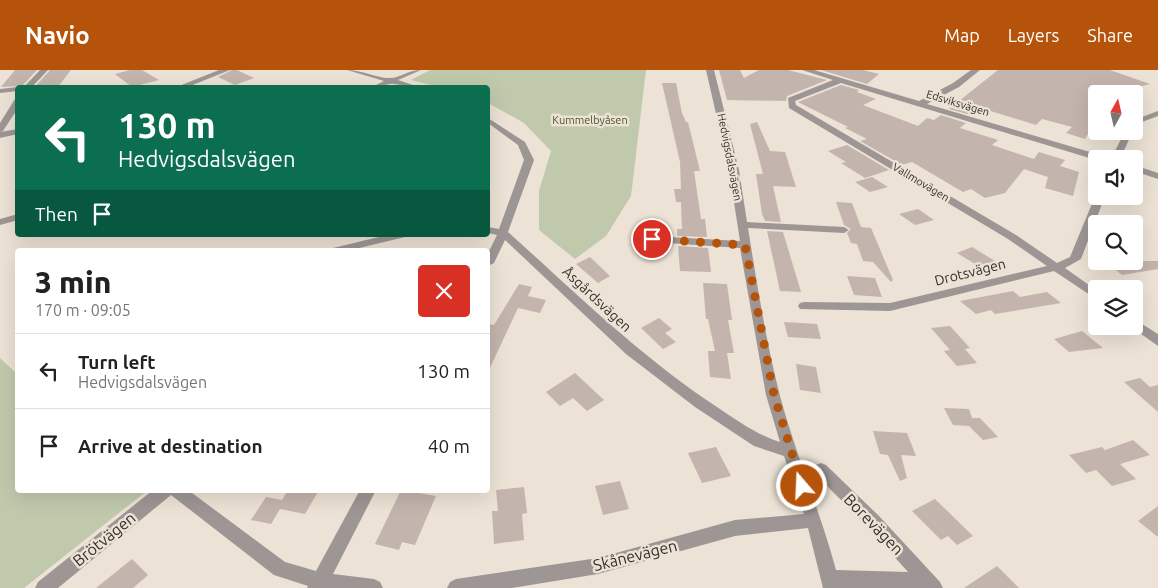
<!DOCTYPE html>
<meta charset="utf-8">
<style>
:root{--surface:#fff;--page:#f6f6f6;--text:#222;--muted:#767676;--line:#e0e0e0;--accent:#b45309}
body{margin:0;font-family:Ubuntu,sans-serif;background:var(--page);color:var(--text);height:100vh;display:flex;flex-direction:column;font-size:19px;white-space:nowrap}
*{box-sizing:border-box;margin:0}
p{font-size:16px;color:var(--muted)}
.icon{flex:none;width:28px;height:28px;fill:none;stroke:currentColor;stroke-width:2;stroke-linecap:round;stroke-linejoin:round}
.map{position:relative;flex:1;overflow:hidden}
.side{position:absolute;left:15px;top:178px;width:475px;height:245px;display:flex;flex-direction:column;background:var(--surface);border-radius:5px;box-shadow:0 5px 20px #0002}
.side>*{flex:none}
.hud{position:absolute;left:15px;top:15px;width:475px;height:152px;border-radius:5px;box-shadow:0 5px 20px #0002;background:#0b6e4f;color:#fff;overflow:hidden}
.needle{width:32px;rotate:8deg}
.tools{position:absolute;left:1088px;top:15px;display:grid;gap:10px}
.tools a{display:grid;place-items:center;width:55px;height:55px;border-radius:5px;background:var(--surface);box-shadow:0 5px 20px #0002;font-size:25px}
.pin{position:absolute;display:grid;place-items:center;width:42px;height:42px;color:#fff;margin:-21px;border:2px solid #fff;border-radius:50%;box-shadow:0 1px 5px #0007}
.me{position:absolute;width:55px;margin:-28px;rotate:341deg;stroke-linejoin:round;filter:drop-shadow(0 0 4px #0008)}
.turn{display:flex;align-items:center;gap:18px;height:105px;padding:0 20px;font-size:22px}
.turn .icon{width:65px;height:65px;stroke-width:2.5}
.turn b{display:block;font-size:35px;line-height:42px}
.then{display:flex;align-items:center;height:48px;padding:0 20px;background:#0003;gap:10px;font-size:19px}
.round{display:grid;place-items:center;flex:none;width:52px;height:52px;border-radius:5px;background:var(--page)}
.summary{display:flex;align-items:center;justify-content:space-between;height:85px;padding:0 20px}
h1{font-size:30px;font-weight:800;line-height:38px}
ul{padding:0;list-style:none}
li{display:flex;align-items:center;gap:15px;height:75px;padding:0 20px;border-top:1px solid var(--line)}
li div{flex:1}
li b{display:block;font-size:19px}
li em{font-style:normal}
header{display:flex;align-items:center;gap:30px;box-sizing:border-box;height:70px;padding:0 25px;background:var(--accent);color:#fff}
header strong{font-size:24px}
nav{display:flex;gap:28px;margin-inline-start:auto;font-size:18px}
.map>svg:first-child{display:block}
.green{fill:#c1c9ad}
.building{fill:#c4b4ae}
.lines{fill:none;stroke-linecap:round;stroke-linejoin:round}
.minor{fill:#9d9695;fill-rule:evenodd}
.route{stroke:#b45309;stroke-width:9;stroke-dasharray:0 16.2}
.labels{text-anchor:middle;stroke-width:5;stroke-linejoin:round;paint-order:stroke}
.far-street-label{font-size:11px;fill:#332f2a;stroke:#ece2d5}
.far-park-label{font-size:11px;fill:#4d5825;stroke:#ece2d5}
.street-label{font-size:14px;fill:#332f2a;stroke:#ece2d5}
.near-street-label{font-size:16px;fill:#332f2a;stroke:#ece2d5}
</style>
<header>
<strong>Navio</strong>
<nav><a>Map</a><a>Layers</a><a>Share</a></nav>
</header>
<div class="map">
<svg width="1158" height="518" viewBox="0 0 1158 518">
<rect width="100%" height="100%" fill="#ece2d5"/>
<!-- green -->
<path class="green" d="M430,0H646L631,126L606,166L575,189L539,160V121L551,81L524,53L488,33V18L439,17L411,10Z
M0,288L17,304L18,420H148L24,518H0Z"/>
<!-- building -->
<path class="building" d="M15,0H37L22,16L1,17Z
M50,0H71L57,18H34Z
M130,0H142L159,10L132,17L115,4Z
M232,0H237L254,8L235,15L218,7Z
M719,0H740L744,8L759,0H788L827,10L787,26L786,31L727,30Z
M821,0H863L879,4L867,14Z
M998,0H1110L1150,14L1110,24H1096V50L1085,69L1066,63L1072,57L1042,49L1036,55L984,39L975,46L949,39Z
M662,13H676L682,43L686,52H688L700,101H694L701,149H705L707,167L677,166V159H682L681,132H676L674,119H681L680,92Z
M841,15L859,20L857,22L876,29L863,35L918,56L927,48L934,50L941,45L966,53L960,58L998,70L992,75L1034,89L1039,82L1065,90L1060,96L1079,102L1073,126L1045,118L1048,107L1024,99L1005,123L985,128L971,119L963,122L912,92L902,95L860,71L867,69L845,58L848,57L798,32Z
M757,52L770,81L785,82L796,117L773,116L781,152L765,151L762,144L756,104H763L750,54Z
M847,75L889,100L865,108L841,93L846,92L828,81Z
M872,107L888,117L870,122L855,112Z
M836,132L852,133L861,157L871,158L893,210L891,212L873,192L863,191L857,174L851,173L847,163L851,159L844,155Z
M918,139L934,150L915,155L899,144Z
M767,161L783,162L801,222L780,221Z
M678,176L708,178L711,202L680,201Z
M972,177L995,191L980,197L957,183Z
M590,187L610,206L598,213L576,194Z
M1104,191H1158V199L1122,205Z
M847,206L875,208L882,227L854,225Z
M703,213L727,214L732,250H728L734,283H727L731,309L710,307L708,281H715L708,249H706Z
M519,214L532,217L528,226L546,230L540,243L518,238L488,302V254L494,255Z
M1013,221L1020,227L1047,222L1061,233L995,244L991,240L976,244L960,231Z
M659,248L672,259L665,263L676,272L663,279L641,258Z
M784,252L817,254L821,269L788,267Z
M950,256L970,278L965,279L977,293L957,296L944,281L950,280L931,258Z
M1082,261L1103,278L1069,282L1054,269Z
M796,294L816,297L821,323L800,320Z
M575,303L604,330L587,341L573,328L560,336L546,322Z
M1140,308L1150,317L1158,315V342L1124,312Z
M944,338L969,339L972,348H980L998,367L983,370L969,356L953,355Z
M873,361L907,363L916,386L901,385L907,408L900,411L888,385L880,384Z
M1133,370L1150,385L1120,394L1136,409L1112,416L1096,400L1086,403L1069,385L1102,377L1105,380Z
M716,377L731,406L702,413L688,383Z
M620,411L629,439L603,445L595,416Z
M524,417L527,443L522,444L524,470L494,474L492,441H498L496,420Z
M288,420H319L305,444L280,439L271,454L251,450L266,427L282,430Z
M401,420L436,426L415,475L402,472L399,480L375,474Z
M935,429L973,466L957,475L948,466L941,470L912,441Z
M1158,436V467L1138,451Z
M132,489L148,505L133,518H96Z
M997,496L1019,518H964Z"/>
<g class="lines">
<!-- minor -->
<path class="minor" d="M40,0H48L31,18H23Z
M219,0H230L185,18H174Z
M347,0C362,0 379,9 390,8C400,8 408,0 421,0L398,10L422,18C412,18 404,15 394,14C388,13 378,18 370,18L384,11Z
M706,0H714L739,100L747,152L844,157L849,160L844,163L748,158C757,214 766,272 780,326C796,385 820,441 836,500L908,502L867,456L816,405L813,400L816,395L821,393L826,395L879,446L940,512L943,518H823L808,458L735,466L598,504L512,518H447L450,512L456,509L598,488L735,450L804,444L784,386L754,376L695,337L626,284L505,170L494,193L488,196V183L497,165L488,163V157L499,159L524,90L518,75L488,53V48L525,72L534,90L508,162C577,224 643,289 720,339C739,352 758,365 780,372L766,325L740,178L652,172L647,169L652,166L740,171L729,100Z
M802,0H814L919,31L953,13L971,0H980L959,17L927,34L1107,87L1108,89L1096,90L841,13L795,31L796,35L1016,165L1057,193L1070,187L1096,124V126H1105L1081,189L1065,198L1096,220V229L1054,201L890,241L800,239L798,236L800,233L804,232L890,233L1047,196L1008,169L789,38L788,28L833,10Z
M18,17L21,18H18V21L0,23V19Z
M15,29H18V38L3,61L0,62V53Z
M1158,41V46L1134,55V50Z
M18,59V64L0,68V62Z
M1125,61H1133L1120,89H1111Z
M1134,95L1158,103V109L1134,101Z
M18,144V150L0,155V149Z
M387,165H406L405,167L351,180H332L333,178Z
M1134,249L1158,264V276L1130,256H1134Z
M153,420H188L285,492L316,501L360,420H376L333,504L374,509L380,512L383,518H307L308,516L274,505L171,425L58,518H35L38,512Z"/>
</g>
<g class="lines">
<!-- route -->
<path class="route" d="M652,169L745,175L774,325L802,416"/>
</g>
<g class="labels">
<!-- far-street labels -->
<g class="far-street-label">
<text transform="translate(958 33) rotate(17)" y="4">Edsviksvägen</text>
<text transform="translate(730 87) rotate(79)" y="4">Hedvigsdalsvägen</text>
<text transform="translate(921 112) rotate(31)" y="4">Vallmovägen</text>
</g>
<!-- far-park labels -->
<g class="far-park-label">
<text x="590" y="54">Kummelbyåsen</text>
</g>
<!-- street labels -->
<g class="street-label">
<text transform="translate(970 202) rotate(-14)" y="5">Drotsvägen</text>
<text transform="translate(597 229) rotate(43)" y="5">Åsgårdsvägen</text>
</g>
<!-- near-street labels -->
<g class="near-street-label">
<text transform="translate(874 454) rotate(46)" y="6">Borevägen</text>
<text transform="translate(104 469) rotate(-39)" y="6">Brötvägen</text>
<text transform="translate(635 485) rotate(-14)" y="6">Skånevägen</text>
</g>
</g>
</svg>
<div class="tools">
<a><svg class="needle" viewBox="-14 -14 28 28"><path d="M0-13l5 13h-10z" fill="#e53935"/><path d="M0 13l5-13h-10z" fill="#767676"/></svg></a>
<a><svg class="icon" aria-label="sound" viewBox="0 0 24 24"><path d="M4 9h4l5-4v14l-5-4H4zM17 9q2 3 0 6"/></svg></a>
<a><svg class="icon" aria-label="search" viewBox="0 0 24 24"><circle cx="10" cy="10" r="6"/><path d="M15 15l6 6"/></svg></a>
<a><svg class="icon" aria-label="layers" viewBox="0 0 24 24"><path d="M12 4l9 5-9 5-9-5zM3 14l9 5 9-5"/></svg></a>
</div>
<div class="pin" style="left:652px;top:169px;background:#d93025"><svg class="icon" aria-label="arrive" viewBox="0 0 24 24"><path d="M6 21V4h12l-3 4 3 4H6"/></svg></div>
<svg class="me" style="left:802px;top:416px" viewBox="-20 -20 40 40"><circle r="17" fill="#b45309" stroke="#fff" stroke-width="3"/><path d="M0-11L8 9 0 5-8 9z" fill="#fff"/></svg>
<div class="hud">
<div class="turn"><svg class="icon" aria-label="left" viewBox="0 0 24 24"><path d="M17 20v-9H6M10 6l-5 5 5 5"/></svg><div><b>130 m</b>Hedvigsdalsvägen</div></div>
<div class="then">Then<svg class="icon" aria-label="arrive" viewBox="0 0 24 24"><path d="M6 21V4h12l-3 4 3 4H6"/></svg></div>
</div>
<section class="side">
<div class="summary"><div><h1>3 min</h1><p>170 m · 09:05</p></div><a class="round" style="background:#d93025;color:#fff"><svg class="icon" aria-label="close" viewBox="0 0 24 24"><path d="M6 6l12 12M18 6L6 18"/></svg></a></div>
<ul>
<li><svg class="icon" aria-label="left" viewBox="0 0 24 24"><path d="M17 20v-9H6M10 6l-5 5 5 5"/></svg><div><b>Turn left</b><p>Hedvigsdalsvägen</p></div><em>130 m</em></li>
<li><svg class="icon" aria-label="arrive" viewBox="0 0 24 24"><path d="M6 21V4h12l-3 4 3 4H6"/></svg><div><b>Arrive at destination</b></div><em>40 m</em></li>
</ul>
</section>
</div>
